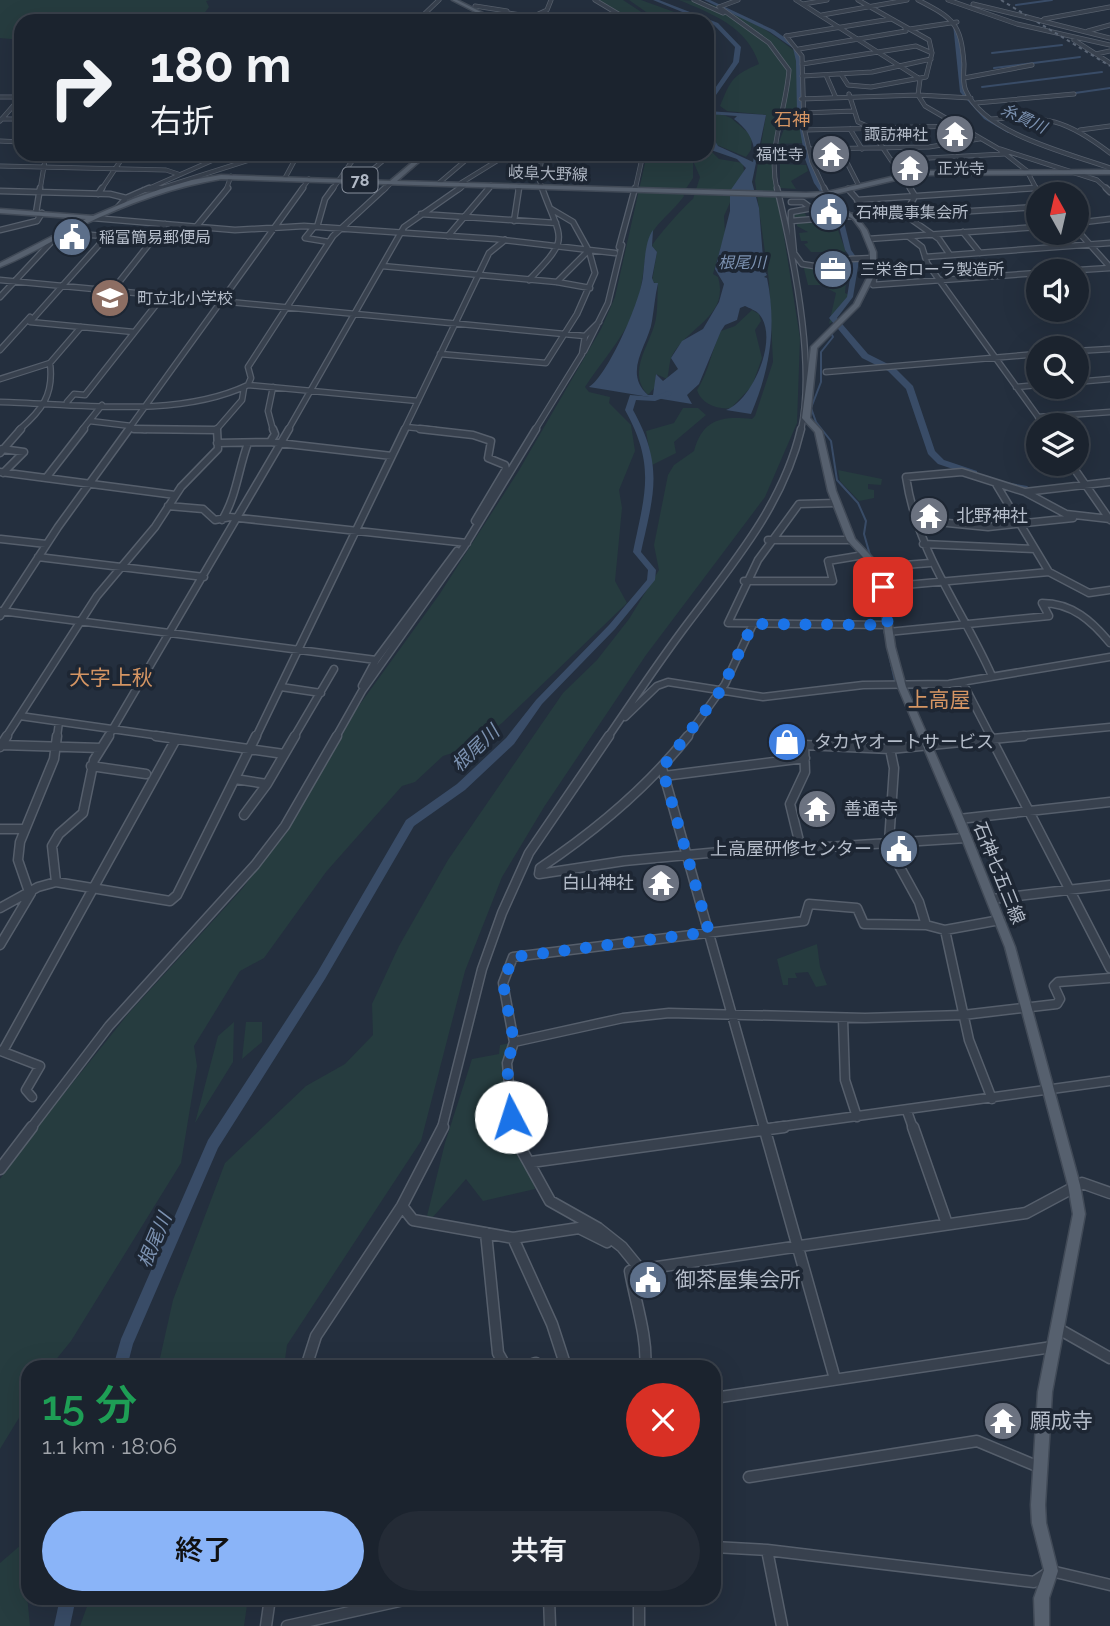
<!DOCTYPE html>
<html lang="ja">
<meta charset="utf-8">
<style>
:root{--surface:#1b232e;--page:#242b36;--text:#f1f3f6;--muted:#a0a4aa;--line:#39404a;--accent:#8ab4f8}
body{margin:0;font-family:Raleway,"Noto Sans JP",sans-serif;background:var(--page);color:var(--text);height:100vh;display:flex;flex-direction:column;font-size:26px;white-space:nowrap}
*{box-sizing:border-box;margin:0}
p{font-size:23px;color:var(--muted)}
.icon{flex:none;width:38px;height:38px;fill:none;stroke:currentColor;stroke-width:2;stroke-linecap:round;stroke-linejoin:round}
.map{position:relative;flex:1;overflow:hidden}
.sheet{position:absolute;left:21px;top:1360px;width:700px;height:245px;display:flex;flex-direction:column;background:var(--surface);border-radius:21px;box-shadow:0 7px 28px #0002,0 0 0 2px var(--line)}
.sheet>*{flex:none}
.hud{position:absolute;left:14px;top:14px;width:700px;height:147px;border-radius:21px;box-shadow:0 7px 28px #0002,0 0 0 2px var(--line);background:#1b232e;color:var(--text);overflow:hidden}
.needle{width:46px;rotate:352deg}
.buttons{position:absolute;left:1026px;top:182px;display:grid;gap:14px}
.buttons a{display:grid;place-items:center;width:63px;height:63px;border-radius:50%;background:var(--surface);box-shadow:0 7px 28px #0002,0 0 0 2px var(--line);font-size:35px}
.pin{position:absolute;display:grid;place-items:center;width:60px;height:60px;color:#fff;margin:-30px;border-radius:14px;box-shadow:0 4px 10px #0006}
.me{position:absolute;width:77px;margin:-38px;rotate:355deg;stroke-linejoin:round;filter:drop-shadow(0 0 5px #0008)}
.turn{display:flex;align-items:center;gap:24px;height:147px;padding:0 21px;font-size:32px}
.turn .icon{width:91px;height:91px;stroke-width:2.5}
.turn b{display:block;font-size:49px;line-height:60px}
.round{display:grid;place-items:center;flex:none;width:74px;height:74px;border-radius:37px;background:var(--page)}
.overview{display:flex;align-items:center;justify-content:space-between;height:119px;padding:0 21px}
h1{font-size:42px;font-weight:600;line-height:52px;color:#1e9e55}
.cta{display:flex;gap:14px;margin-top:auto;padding:14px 21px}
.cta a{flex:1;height:80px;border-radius:42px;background:var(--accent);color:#111;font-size:28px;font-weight:600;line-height:80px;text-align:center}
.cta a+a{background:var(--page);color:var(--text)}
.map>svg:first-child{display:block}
.green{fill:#263c3f}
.water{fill:#394c67}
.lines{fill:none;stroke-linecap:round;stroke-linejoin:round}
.stream{stroke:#394c67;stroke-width:2}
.river{fill:#394c67;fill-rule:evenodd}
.minor-far4-casing{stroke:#565f6c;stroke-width:5}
.minor-far3-casing{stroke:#565f6c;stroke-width:7}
.minor-far2-casing{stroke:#565f6c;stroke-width:9}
.minor-far1-casing{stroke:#565f6c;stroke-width:11}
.minor-casing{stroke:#565f6c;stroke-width:13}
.major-casing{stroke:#414a57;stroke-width:3}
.minor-far4{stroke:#38414e;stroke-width:3.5}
.minor-far3{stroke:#38414e;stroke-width:4.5}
.minor-far2{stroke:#38414e;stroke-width:6}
.minor-far1{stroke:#38414e;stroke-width:8}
.minor{stroke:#38414e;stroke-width:10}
.major{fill:#56606e;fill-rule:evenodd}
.rail{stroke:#5a6575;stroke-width:2;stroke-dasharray:3.5 3.5;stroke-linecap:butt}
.minor-bridge-casing{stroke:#565f6c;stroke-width:5;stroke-linecap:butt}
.minor-bridge{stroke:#38414e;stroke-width:3.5}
.route{stroke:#1a73e8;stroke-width:12;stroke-dasharray:0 21.6}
.labels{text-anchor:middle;stroke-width:7;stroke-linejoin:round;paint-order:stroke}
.far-water-label{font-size:16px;font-style:italic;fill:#7c92b1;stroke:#1d2633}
.far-poi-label{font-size:16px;fill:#b4bcc9;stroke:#1d2633;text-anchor:start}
.far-street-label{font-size:16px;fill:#b4bcc9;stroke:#1d2633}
.shield{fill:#1d2633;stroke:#878f9c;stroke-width:2}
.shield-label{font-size:16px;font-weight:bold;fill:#b4bcc9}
.far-quarter-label{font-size:18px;fill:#d59563;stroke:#1d2633}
.poi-label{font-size:18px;fill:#b4bcc9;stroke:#1d2633;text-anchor:start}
.street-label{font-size:18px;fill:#b4bcc9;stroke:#1d2633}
.water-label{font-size:19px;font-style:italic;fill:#7c92b1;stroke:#1d2633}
.quarter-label{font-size:21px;fill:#d59563;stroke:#1d2633}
.near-poi-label{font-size:21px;fill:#b4bcc9;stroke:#1d2633;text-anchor:start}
</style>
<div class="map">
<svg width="1110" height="1626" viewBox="0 0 1110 1626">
<rect width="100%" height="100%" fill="#242f3e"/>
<!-- green -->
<path class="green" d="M0,0H210L206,1L209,7L203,15L217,21H21V40L0,38Z
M599,0H623L655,21H633Z
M629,0H641L699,21H659Z
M679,0C722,0 764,26 797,53L798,117L805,143L778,144L789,117L781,115L771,154L800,338L797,423L765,497L646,655L544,807L502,877L465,971L421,1141L287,1345L284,1367H158L173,1300L225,1163L306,1086L345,1064L373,1035L372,1004L399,946L448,860L563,693L597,660L629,619L659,570L654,545L668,475L674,465L694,451C703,419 721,416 752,419L755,416L773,362L769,281L755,181L766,115L727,111L720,106C731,79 733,75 759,64C747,26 712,14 679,0Z
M719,113L731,118L752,136L751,150L746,157L717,145L707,117Z
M707,147L719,159L743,163L744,171L724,216L725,233L713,274L718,277C730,318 685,327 671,358C669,364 669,373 667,379L656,374L655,387L648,395C627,373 648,348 655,323C658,311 657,297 658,285L652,281L657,252L652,246C654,240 687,203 693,199L700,177L693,161V178L683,193L684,196C676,208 658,222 653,232C641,259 645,289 633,315C621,340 600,364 585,387L589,392L610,397L609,403L631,425L635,451L619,490L622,508L615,581L627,603L502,723L468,748L443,756L415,782L402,786L326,872L264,958L240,971L194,1046L197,1066L181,1163L71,1341L50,1367H28V1403L0,1449V1179L22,1146L128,1014L242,889L276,844L329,760L355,711L439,595L518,472L601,329L615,297L647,154H688V157L707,154Z
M780,164L806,165L808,171L791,181L796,189L780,188Z
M805,213L808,222L823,221L826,229L838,230L846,252H811L804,244L808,243L807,241H801L799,233L808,232L797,226V220H792V215Z
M803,265L821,269L823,276L846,282L845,293L849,295L834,321L829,324L836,293L821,285L822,280L820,285H808Z
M752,310L759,314L761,321L755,330L762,358L752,386L731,408C718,410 701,404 697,390C709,372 711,351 721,331L735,326Z
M683,408H698L706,415L674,442L676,453L652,465L646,431L674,423Z
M838,470L882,479L881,485L868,484V489L874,490V498L859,501L840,481Z
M817,944L820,967L827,985L816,987L808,972L795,973L797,978H788V985H783L777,959Z
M234,1022L233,1062L195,1123L218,1036Z
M246,1022H262V1042L242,1059Z
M511,1043L503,1065L511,1140L530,1170L535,1189L483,1201L466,1179L433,1217L427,1216L445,1143L472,1059L499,1054L500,1045Z
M22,1544L30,1626H0V1563Z
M90,1598H248L244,1626H80Z"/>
<!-- water -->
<path class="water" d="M707,111L766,115L752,182L759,208L764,270L767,275L764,277L767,278C777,326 770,370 751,414L726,410C752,401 780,338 759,314C757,311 749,308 745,306L740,308L737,320L725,325L721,331L699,384L687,395L692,404L589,387C607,377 641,300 643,276C645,260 645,241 653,230L652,246L657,252L652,278L654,283H658C655,296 654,309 652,321C649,344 622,372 648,395H653L656,374L663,381L678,369L671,358L682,341L703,329L719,302L724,284L715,269L730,211V191L746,168L737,159L708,149L707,127L718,146L753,162C758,145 748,129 734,119L737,116L707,114Z"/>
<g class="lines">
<!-- stream -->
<path class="stream" d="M1016,5L1052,0
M992,53L1062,45
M994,68L1080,57
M982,87L1102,72
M1075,93L1110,88
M831,333L833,337L821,352V382L811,408L816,422L831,441L837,480L858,503L866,521L864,534L870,555
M870,564L871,585L882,612
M889,655L895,681"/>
<!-- river -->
<path class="river" d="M653,0H659L718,23L741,47L739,62L709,105L707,106V100L733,62L735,47L714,25Z
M704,0H710L774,30L798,47L802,61L803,113L811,159L820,183L842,214L851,250L859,261L853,297L837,318L868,354L894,367L913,386L935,451L944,460L977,471V475H971L938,464L928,454L906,389L888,371L862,358L829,318L847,297L853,261L845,250L836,214L814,183L805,159L797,113L796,61L793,48L770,32Z
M953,24L957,25L966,92L988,117L1012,131V133H1008L984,119L960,92Z
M668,391L672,393L671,395L655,401L636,400L633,410C664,466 654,493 641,552L656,570L655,580L615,629L542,704L514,744L465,790L414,826L325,979L218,1148L133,1344L127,1367H113L121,1339L208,1140L317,973L406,820L457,784L506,738L536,700L609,625L647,580L648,570L633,552C645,493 656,466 625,410L630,395L654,397Z
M1000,481L1027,486L1041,496L1040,498H1034L1021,490L1000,485Z
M60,1598H76L70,1626H54Z"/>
<!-- minor-far4 casing -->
<g class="minor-far4-casing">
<path id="minor-far4" d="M595,0L630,21
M694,0L723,13
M738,0L719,7L769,43L789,70C786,112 767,148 777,190
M796,0L920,79
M918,0C953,18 961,23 964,64C964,72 962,83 966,91C985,134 1068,153 1110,168
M948,0L1017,24L1110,45
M803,4L827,0
M973,4L1027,17
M475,6L507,11L498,21
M508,13L558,21
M822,15L907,0
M532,17L547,10L551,0
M1044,19L1110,7
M1038,20L1110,38
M417,21L439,0
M910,29L957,22
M1088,31L1110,25
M786,36L802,56L804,128L812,162L825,190
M786,36L891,19
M1074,40L1110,63
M799,49L906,31L905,28
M1096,54L1110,51
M802,64L916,46L932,53
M841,74L848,85L871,87L926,77L932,53L929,40L858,0
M826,75L836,98
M802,76L872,72L931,59
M964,78L1032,65
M920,79L918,95L925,106L999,149L1027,171L1037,190
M849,94L858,122L869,127L911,190
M0,97H21
M801,99L918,95L971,98
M976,103L1074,94
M803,113L854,111
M1,119H21
M992,119C1046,115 1067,120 1110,153
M0,121L21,97
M850,129L862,149
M805,130L957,126
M1080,130L1110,126
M0,141L21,142
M809,149L929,147L979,139
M840,149L859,186
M1000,149L1097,180L1108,190
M891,160L1004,154
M0,166L166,170L178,174
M285,178L298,154
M360,180L391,154
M439,183L473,154
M461,183L508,154
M40,190L46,154
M101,190L125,154
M145,190L227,154
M155,190L268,154
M226,190L231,176
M301,190L309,179
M332,190L357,154
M384,190L392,182
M458,190L466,184
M487,190L491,185
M518,190L519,186
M543,190L538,177L543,154
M635,190L643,154
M1009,190L1035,188"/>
</g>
<!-- minor-far3 casing -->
<g class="minor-far3-casing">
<path id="minor-far3" d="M777,188C793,254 816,364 801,430
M824,188L827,194
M910,188L915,196
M1035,188L1041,194
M1106,188L1110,192
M848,189L870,214
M144,190L161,188
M0,191L110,194L126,198
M98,194L102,188
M857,200L1035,188
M791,202H803L811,208
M118,207L126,198L149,188
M36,213L40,188
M421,214L556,223
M905,215L939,239L950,255
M905,215L915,196
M852,216L791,221L794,253L802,264L826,268L850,259L873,258
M93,218L235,230L304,226L495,239L615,253
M855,218L870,214L905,215L1038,207
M514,221L519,188
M791,221V212L834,204
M1076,223L1110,219
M196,227L228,188
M314,227L305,238L329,242
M317,227L325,199L333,188
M1076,229L1110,267
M0,230L37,221L42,213
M963,232L980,253
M66,233L154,240
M448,236L489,188
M106,237L30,322L134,332
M909,237L922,247L927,263L1044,425
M868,239L1038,227
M619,247L635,188
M925,257L1110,243
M382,266L557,282L590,288
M1063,271L1110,268
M874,273L932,269
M875,273L873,285L1038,273
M0,280L585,336
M529,280C571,236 562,243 542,188
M557,282L588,251
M112,291L165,224
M0,297L54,239
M0,350L30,317
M584,351L608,303L622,245
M1076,351L1110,349
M440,354L546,363L577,314L595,273L589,251L573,222L551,209
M826,372L1038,354
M0,379L50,363L81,327
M1076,382L1110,379
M248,385L251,378L248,367L333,236L385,188
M273,387L268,411L273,430
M1016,387L1038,385
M0,402C78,404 177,419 248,385L418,401
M67,402L74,394L85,395L163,296
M1038,417L1110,412
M90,421L131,426
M406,427L435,430
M129,428L145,430
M19,430C42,410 54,395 50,363
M82,430L102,405
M128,430L303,188
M184,430H216
M216,430L242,400L244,388
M288,430L404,227L460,188
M404,430L489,253L505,240
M535,430L582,354L585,336L599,322"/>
</g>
<!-- minor-far2 casing -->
<g class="minor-far2-casing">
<path id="minor-far2" d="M134,429L216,430
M420,429L473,435L491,441L488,458L505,465L506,469L475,521
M270,442L275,434L273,429
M217,443L270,442L392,456
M2,449L24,452L3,473
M0,453L21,429
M1071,464L1110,520
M0,472L175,495
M46,478L84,429
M996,484L1049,572L1089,593L1110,590
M1025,492L1110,482
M836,503L799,504L758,560L728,623L888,625
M168,506L203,509L215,520L230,517L467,543
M222,520C237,495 238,470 248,443
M917,520L988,527L1073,518
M1,539L46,544
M768,540H851
M923,544L1035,549
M38,557L204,577
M879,567L930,563
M744,581H833L828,561L864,555
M883,587L1049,572
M1,611L376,660L362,686
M0,616L58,527L129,429
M888,632L1049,616L1042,603C1072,603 1092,621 1110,643
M376,660L457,551
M992,676C961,606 918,556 906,477L962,472L1025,492L1066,514L1110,519
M963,683L991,737
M281,687L321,693
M20,716L168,737
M625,717L657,686L668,682L763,697L863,685L949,684L1110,657
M6,737L97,596L155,527L181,487L218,449L217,429
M57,737L59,722
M108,737L289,429
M256,737L405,429
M294,737L334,669
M336,737L362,691L464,547L536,429
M608,737C632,702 656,666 682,631C729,568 783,507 801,429
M687,737L725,684L753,624
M1007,737L1110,727"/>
</g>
<!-- minor-far1 casing -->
<g class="minor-far1-casing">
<path id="minor-far1" d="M156,736L284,754
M990,736L1110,968
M1,745L101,748
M0,747L7,736
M91,766L146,774
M662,768L764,1128
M664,776L805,758
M235,779L267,784L244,815
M267,784L295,736
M959,819L1110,802
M0,829H25
M886,842L919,902L926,925
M889,842L894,768L890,749
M800,845L790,804L805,772L804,745L890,749L1024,736
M539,874L624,861L782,846L827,847L966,838
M539,874L540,868C595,831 647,788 688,736
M56,882L52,846L59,834L83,813L94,760L109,736
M29,892L18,860L20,842L54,759L57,736
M992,899L1110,885
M0,908L38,887L56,882L170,901L177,895L256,736
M945,930L969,1040L992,1099
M0,945L31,893
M843,1019L845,1080L857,1117
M514,1042L623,1018L669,1013L865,1018L963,1015L1057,1004L1060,999L1054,986L1058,982L1110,978
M1,1051L40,1066L26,1090L32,1097
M3,1051L176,739
M907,1111L913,1128
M31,1128L109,1026L255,865L285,826L337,736
M442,1128L482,969L502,913L529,853L609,736
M513,1128L507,1063L514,1042L503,983L513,957L804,921L809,904L857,908L864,924L926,925L945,930L1000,920
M771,1128L1110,1081"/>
</g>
<!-- minor casing -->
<g class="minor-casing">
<path id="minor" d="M513,1127L514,1136L550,1201L598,1228L622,1247L640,1269
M764,1127L835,1379
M913,1127L947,1224
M531,1162L784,1127
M0,1169L32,1127
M402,1206L413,1220L513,1238L579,1228L607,1242L610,1238
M486,1233L498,1353L506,1367
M513,1238L552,1324L566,1367
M1057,1328L1110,1358
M306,1367L316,1336L402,1206L443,1127
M524,1367L536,1363V1367
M645,1367C648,1338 635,1301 630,1271L1026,1213L1082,1183L1110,1193
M714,1398L1052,1347
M749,1477L977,1441L1039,1467
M714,1547L767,1550L1034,1582L1051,1571L1110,1585
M767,1550L782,1626
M549,1598L550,1626
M639,1598V1626
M266,1626L270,1598
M287,1626L413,1598"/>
</g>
<!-- major casing -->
<g class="major-casing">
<path id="major" d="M452,0H457L499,21H493Z
M422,154H428L397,181L806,193L827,192L917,171L1110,170V174L917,175L831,195L841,208L857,217L867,230L876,252V272L859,306L817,348L810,418L822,431L836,491L855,539L884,570L895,647L906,687L964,819L1015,947L1080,1185L1085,1214L1052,1392L1045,1505L1046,1523L1058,1571L1049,1598V1626H1035L1034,1598L1044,1570L1032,1523L1031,1505L1038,1392L1073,1214L1068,1185L1005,947L954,819L898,687L887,647L876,571L847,540L828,491L815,432L802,418L811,347L854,304L870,272V252L861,230L853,219L837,210L825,196L806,197L221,179C172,187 127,204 83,225C55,239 28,256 0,267V263L86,219L0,213V209L93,216L133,199L161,189L192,180L221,175L390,181Z"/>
</g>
<!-- minor-far4 -->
<use href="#minor-far4" class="minor-far4"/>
<!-- minor-far3 -->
<use href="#minor-far3" class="minor-far3"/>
<!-- minor-far2 -->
<use href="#minor-far2" class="minor-far2"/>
<!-- minor-far1 -->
<use href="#minor-far1" class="minor-far1"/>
<!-- minor -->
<use href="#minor" class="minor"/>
<!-- major -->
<use href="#major" class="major"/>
<!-- rail -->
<path class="rail" d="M1001,0L1110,66"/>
<!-- minor-bridge casing -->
<g class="minor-bridge-casing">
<path id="minor-bridge" d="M1027,17L1038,20"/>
</g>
<!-- minor-bridge -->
<use href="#minor-bridge" class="minor-bridge"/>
</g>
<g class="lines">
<!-- route -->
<path class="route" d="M511,1117L507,1063L514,1042L503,983L513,957L709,932L662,768L721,690L753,624L888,625L883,587"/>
</g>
<!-- icons -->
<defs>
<g id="temple-disc" transform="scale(2.0125)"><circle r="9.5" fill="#6b7280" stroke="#1d2633"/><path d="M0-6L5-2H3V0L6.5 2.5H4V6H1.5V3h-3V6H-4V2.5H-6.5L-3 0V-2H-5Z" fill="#fff"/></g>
<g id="civic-disc" transform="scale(2.0125)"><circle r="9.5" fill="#5c6f8a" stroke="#1d2633"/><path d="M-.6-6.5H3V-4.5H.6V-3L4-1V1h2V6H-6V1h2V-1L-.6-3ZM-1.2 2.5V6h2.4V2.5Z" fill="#fff"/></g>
<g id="office-disc" transform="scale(2.0125)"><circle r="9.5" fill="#5c6f8a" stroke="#1d2633"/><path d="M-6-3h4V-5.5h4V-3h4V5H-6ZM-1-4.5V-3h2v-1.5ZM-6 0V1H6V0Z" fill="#fff"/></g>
<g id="school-disc" transform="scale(2.0125)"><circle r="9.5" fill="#8d6e63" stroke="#1d2633"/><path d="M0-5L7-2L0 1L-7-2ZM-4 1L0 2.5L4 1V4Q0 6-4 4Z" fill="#fff"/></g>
<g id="shop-disc" transform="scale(2.0125)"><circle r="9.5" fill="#3f7fe0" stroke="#1d2633"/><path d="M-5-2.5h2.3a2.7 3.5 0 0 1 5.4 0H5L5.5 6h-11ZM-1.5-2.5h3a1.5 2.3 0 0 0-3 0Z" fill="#fff"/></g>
</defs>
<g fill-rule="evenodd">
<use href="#temple-disc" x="955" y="134"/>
<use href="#temple-disc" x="831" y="154"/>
<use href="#temple-disc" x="910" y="168"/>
<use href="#civic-disc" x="829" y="212"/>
<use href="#civic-disc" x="72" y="237"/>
<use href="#office-disc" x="833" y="269"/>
<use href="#school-disc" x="110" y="298"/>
<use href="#temple-disc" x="929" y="516"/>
<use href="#shop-disc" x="787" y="742"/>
<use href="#temple-disc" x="817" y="809"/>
<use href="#civic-disc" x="899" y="849"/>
<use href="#temple-disc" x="661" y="883"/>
<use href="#civic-disc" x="648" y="1280"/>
<use href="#temple-disc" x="1003" y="1421"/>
</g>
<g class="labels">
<!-- far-water labels -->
<g class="far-water-label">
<text transform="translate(1024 118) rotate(25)" y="6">糸貫川</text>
<text x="742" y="268">根尾川</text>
</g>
<!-- far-poi labels -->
<g class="far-poi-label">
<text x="928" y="140" text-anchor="end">諏訪神社</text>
<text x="804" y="160" text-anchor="end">福性寺</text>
<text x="937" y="174">正光寺</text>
<text x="856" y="218">石神農事集会所</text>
<text x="99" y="243">稲富簡易郵便局</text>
<text x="860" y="275">三栄舎ローラ製造所</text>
<text x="137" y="304">町立北小学校</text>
</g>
<!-- far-street labels -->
<g class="far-street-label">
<text transform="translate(548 173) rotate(2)" y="6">岐阜大野線</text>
</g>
<!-- shield labels -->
<rect class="shield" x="342.5" y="167.5" width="35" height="25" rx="5"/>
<g class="shield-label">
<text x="360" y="186">78</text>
</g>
<!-- far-quarter labels -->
<g class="far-quarter-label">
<text x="792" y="126">石神</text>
</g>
<!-- poi labels -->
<g class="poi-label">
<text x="956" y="522">北野神社</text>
<text x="814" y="748">タカヤオートサービス</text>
<text x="844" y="815">善通寺</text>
<text x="872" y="855" text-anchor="end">上高屋研修センター</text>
<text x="634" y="889" text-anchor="end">白山神社</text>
</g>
<!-- street labels -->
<g class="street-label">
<text transform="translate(999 873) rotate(68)" y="6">石神七五三線</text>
</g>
<!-- water labels -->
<g class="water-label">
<text transform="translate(475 748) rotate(-44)" y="7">根尾川</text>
<text transform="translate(154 1240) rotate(-67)" y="7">根尾川</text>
</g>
<!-- quarter labels -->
<g class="quarter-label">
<text x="111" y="685">大字上秋</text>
<text x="939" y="707">上高屋</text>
</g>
<!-- near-poi labels -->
<g class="near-poi-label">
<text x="675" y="1287">御茶屋集会所</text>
<text x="1030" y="1428">願成寺</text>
</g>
</g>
</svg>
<div class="buttons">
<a><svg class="needle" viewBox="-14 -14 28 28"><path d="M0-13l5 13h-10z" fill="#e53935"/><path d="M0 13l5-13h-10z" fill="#a0a4aa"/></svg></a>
<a><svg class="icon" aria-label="sound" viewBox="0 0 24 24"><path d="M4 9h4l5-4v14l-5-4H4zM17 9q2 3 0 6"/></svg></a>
<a><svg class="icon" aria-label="search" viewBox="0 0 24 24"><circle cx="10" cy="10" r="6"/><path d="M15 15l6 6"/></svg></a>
<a><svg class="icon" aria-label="layers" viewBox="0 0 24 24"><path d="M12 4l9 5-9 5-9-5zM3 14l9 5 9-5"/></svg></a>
</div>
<div class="pin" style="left:883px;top:587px;background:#d93025"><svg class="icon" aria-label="arrive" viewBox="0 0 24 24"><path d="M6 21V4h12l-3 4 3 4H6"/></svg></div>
<svg class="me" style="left:511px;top:1117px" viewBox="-20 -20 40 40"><circle r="19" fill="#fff"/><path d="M0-13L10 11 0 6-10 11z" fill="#1a73e8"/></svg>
<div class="hud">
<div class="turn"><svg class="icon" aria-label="right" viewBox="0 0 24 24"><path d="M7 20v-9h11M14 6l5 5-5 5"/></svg><div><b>180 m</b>右折</div></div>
</div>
<section class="sheet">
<div class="overview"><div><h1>15 分</h1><p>1.1 km · 18:06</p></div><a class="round" style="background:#d93025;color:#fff"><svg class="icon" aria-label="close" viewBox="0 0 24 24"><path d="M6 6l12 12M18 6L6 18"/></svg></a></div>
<div class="cta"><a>終了</a><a>共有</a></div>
</section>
</div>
